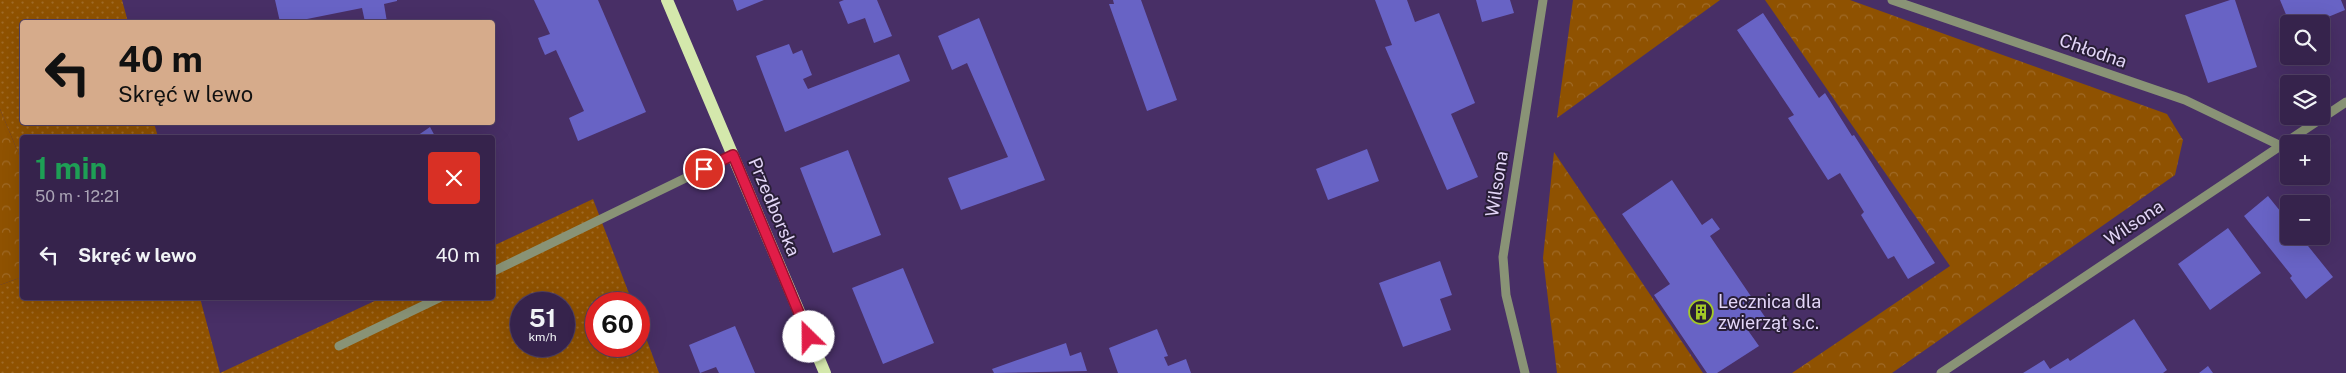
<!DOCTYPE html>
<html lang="pl">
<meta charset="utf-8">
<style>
:root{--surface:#36234c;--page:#412f56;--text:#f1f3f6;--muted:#aaa4b5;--line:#504064}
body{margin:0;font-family:"Public Sans",sans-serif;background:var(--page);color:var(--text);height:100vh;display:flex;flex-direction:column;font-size:19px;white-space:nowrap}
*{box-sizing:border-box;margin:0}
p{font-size:16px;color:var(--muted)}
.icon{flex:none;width:28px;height:28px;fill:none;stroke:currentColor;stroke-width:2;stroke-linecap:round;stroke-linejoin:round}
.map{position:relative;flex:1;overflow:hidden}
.drawer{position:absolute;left:20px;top:135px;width:475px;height:165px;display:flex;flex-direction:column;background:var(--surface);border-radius:5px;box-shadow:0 5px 20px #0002,0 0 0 1px var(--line)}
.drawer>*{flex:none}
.banner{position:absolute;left:20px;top:20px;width:475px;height:105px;border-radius:5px;box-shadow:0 5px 20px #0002,0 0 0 1px var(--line);background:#d6ab8b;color:#111;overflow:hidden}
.tools{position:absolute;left:2280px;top:15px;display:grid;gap:10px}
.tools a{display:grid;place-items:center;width:50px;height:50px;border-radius:5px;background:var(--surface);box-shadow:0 5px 20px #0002,0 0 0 1px var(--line);font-size:25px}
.speed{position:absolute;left:510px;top:292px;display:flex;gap:10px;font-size:25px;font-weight:700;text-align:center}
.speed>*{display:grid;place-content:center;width:65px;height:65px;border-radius:50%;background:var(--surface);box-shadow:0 5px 20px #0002,0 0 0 1px var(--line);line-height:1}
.speed small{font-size:12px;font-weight:400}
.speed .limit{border:8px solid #d22;background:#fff;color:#111}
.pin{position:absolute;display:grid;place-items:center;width:42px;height:42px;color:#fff;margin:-21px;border:2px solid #fff;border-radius:50%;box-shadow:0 1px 5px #0007}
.me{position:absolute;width:55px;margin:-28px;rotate:337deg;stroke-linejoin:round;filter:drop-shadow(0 0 4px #0008)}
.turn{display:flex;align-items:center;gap:18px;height:105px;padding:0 15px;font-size:22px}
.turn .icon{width:65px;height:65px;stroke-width:2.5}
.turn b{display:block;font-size:35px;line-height:42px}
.round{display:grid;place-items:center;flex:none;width:52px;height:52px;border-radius:5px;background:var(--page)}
.summary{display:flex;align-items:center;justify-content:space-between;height:85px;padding:0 15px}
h1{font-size:30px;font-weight:700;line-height:38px;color:#1e9e55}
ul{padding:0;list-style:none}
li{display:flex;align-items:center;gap:15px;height:70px;padding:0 15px}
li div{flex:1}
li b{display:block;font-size:19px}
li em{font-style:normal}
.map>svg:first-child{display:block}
.grass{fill:url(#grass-dots);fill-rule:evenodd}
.forest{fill:url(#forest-crowns)}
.building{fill:#6863c5}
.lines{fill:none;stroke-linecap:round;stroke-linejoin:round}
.minor{stroke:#899376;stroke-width:9}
.major{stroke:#d4e8ac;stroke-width:12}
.route-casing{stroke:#92132f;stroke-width:12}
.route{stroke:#e11d48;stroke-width:9}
.labels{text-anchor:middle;stroke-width:4;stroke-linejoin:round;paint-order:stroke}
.street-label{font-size:18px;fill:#e3d6f8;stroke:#291e37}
.poi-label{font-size:18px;fill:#e3d6f8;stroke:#291e37;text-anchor:start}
</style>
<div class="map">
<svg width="2346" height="373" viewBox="0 0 2346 373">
<defs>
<pattern id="grass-dots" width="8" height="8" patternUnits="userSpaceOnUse" patternTransform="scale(1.25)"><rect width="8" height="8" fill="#8f5201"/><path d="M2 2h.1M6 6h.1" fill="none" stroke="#9f6a27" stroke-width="1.8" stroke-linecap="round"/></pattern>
<pattern id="forest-crowns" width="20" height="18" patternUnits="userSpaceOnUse" patternTransform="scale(1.25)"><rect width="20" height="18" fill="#8f5201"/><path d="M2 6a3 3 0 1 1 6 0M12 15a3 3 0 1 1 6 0" fill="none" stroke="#9f6a27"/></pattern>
</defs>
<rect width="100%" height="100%" fill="#482f66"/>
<!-- grass -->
<path class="grass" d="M0,0H122L128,22H22V122L154,123L158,137L22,138V162L0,109Z
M593,199L633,304H596V346H639V319L659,373H0V285L22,277V298H200L220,373L381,298H492L493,246ZM521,304H564V346H521Z"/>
<!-- forest -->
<path class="forest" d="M1573,0H1720L1557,118Z
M1765,0H1850L2167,114L2183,140L2175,175L1892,373H1792L1950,266Z
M0,109L22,162V277L0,285Z
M1554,152L1703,373H1557L1543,258Z"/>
<!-- building -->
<path class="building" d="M275,0H397V1L384,4L387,22H365L362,8L292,22H280Z
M534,0H598L646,112L578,141L569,118L584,111L556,50L545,55L541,46L538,38L550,34Z
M733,0H764L737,11Z
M844,0H877L892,36L874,43L865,18L848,24L839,2Z
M1113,0H1141L1177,100L1147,111L1109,4H1114Z
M1375,0H1407L1415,22L1439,13L1475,103L1451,114L1478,177L1447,190L1385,47L1392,45Z
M1476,0H1510L1514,13L1482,22Z
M2230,0H2235L2257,67L2208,83L2185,15Z
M2280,0H2341L2345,10L2311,24H2290Z
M1763,13L1819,98L1825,93L1852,136L1854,135L1935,263L1908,279L1894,256L1888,259L1861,215L1864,212L1840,173L1828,180L1788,118L1794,115L1737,30Z
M979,18L1045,180L961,210L948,178L1008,157L967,63L952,70L938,36Z
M789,44L793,54L802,50L812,75L803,79L808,89L899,54L910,81L785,132L756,56Z
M430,127L436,138H414Z
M1367,149L1379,181L1328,200L1316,169Z
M848,150L881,235L833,253L800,168Z
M1672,180L1702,225L1712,218L1720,229L1710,236L1765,317L1747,329L1759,346L1717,373H1707L1654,295L1670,284L1622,214Z
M2268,196L2289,222V236H2300L2333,277L2306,299L2290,278L2292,276L2244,216Z
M2228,228L2261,273L2210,310L2178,264Z
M1440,261L1452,295L1440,299L1451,330L1403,347L1379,283Z
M903,268L934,343L883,364L852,288Z
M2134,319L2167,370L2163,373H2023L2044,360L2050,369L2068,358L2070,361Z
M735,326L755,373H719L716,367L700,373L689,345Z
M1157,329L1168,356L1164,357L1168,366L1186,359L1191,373H1118L1109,348Z
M1066,343L1070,356L1081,352L1087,371L994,373L992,369Z
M2208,366L2213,373H2199Z"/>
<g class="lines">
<!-- minor -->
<path class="minor" d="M1892,0L2185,100L2279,145
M492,272L733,155
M339,346L439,298
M1525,373L1506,295L1503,257L1543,0
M1941,373L2346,102"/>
<!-- major -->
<path class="major" d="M667,0L825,373"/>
</g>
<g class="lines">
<!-- route casing -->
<g class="route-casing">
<path id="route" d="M704,169L733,155L809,337"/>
</g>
<!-- route -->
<use href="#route" class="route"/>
</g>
<!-- icons -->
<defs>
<g id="building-ring" transform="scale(1.25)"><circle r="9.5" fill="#291e37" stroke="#a3c927" stroke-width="1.5"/><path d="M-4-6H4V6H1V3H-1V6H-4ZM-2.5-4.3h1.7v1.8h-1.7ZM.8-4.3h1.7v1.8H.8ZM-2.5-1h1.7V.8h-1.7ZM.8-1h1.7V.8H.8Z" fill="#a3c927"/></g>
</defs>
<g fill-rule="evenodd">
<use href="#building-ring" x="1701" y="312"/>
</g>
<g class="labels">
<!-- street labels -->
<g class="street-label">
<text transform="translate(2093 51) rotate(19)" y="6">Chłodna</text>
<text transform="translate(1497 184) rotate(-81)" y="6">Wilsona</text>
<text transform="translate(774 207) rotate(67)" y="6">Przedborska</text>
<text transform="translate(2134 223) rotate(-34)" y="6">Wilsona</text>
</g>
<!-- poi labels -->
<g class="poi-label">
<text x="1718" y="308">Lecznica dla<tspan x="1718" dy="21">zwierząt s.c.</tspan></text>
</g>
</g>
</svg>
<div class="tools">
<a><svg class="icon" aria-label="search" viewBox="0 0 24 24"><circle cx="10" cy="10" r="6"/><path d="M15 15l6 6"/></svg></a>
<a><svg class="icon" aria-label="layers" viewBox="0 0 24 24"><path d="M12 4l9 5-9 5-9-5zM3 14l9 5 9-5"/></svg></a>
<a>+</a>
<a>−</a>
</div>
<div class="speed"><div>51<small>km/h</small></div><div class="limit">60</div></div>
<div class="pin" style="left:704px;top:169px;background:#d93025"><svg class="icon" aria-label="arrive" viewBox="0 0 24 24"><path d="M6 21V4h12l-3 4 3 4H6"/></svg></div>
<svg class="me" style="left:809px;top:337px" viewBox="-20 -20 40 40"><circle r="19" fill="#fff"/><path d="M0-13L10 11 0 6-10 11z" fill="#e11d48"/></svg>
<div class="banner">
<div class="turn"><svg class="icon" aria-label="left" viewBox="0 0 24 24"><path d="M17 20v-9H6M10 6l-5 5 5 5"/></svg><div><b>40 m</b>Skręć w lewo</div></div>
</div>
<section class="drawer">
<div class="summary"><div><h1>1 min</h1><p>50 m · 12:21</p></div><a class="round" style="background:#d93025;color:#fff"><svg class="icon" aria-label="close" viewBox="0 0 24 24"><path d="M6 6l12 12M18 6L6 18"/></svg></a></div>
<ul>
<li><svg class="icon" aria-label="left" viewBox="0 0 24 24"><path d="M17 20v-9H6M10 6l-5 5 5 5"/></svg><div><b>Skręć w lewo</b></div><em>40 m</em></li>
</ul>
</section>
</div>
